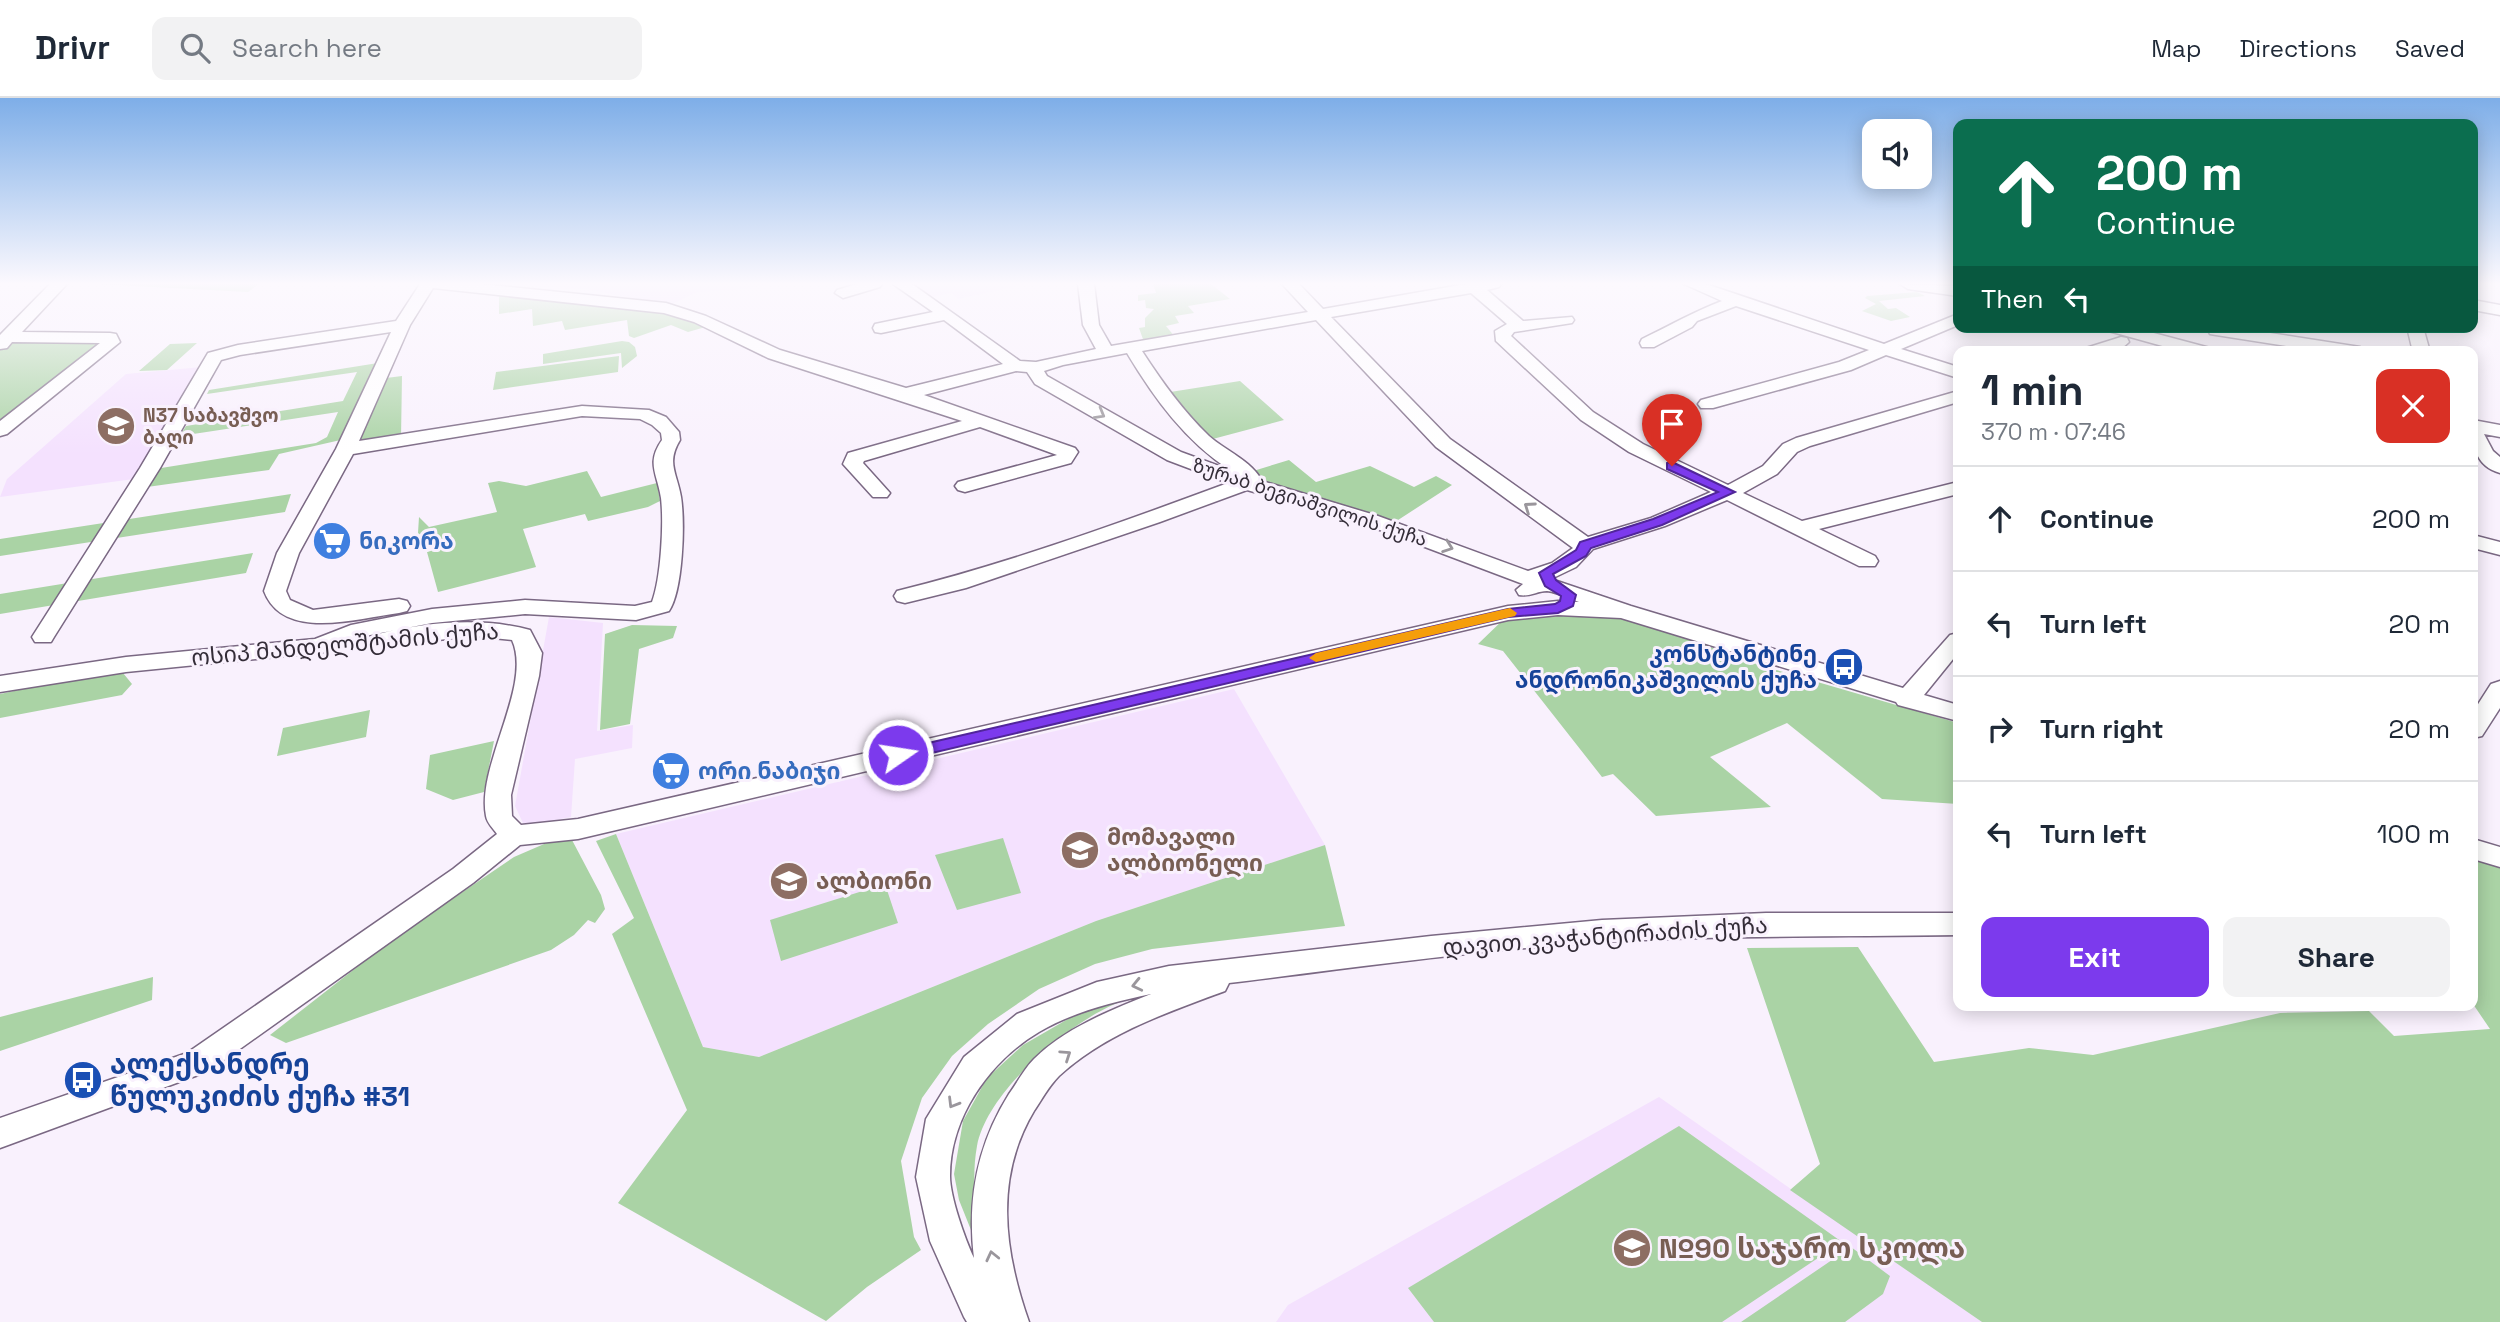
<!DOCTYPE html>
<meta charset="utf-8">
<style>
:root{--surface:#fff;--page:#f2f2f3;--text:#1f2937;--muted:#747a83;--line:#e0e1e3;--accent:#7c3aed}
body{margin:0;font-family:"Space Grotesk","Noto Sans Georgian",sans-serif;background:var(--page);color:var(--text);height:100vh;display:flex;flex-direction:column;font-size:26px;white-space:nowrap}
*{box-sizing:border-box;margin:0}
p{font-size:23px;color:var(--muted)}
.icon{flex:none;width:38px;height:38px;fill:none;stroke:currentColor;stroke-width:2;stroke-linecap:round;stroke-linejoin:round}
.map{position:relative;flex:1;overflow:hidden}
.drawer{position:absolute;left:1953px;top:248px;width:525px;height:665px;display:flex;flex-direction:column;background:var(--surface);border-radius:14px;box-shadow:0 4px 18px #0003}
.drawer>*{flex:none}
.top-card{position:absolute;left:1953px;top:21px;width:525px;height:214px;border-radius:14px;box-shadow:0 4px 18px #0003;background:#0b6e4f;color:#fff;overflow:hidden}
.buttons{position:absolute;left:1862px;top:21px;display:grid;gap:14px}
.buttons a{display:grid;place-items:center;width:70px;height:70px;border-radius:14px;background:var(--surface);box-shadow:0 4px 18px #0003;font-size:35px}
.pin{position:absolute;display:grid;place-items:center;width:60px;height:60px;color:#fff;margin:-72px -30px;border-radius:50% 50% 50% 0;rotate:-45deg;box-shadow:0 0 7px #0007}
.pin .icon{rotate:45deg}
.me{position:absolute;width:77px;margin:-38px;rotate:77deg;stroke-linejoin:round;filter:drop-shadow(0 0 5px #0008)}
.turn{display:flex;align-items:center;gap:24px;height:147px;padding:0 28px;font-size:32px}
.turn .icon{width:91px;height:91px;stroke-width:2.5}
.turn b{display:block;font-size:49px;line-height:60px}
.then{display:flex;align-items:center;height:66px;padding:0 28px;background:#0003;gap:14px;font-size:26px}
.round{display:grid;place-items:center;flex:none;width:74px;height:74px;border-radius:14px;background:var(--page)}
.head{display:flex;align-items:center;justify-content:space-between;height:119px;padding:0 28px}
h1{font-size:42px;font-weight:700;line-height:52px}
.cta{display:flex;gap:14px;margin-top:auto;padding:14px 28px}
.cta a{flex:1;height:80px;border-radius:14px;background:var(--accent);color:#fff;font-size:28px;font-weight:700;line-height:80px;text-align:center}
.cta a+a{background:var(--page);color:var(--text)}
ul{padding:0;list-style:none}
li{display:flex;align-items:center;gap:21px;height:105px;padding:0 28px;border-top:2px solid var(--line)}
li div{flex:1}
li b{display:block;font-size:26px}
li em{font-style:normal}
header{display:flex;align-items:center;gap:42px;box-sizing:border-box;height:98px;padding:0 35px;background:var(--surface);border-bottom:2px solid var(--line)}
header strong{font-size:33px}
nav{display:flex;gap:38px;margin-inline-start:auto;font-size:24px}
.search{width:490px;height:63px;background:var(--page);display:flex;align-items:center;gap:18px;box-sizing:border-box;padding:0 24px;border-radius:14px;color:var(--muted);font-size:26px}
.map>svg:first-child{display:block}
.built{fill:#f4e1fe}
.green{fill:#aad3a5}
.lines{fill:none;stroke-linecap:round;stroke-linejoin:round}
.minor-casing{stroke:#7a6883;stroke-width:3}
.minor{fill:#fff;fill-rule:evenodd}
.oneway{stroke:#9a969c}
.route{fill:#7c3aed;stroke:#51269a;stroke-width:2}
.slow{fill:#f59e0b}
.labels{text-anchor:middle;stroke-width:6;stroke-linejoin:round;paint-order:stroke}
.far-education-label{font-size:19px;font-weight:bold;fill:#785e54;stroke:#f9f1fd;text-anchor:start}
.far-street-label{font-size:19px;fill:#342d38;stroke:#f9f1fd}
.shop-label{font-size:23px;font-weight:bold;fill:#366cbe;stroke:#f9f1fd;text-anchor:start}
.street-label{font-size:23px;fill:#342d38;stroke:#f9f1fd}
.transit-label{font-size:23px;font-weight:bold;fill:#164399;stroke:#f9f1fd;text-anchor:end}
.education-label{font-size:23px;font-weight:bold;fill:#785e54;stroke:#f9f1fd;text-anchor:start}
.near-transit-label{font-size:28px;font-weight:bold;fill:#164399;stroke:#f9f1fd;text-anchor:start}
.near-education-label{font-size:28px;font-weight:bold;fill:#785e54;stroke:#f9f1fd;text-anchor:start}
</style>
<header>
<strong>Drivr</strong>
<div class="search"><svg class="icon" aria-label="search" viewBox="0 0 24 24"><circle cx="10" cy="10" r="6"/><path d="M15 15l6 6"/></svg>Search here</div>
<nav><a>Map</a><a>Directions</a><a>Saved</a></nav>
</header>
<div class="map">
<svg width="2500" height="1224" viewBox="0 0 2500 1224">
<rect width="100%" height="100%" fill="#f9f1fd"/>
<!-- built -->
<path class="built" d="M499,186H766L743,191L697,194L668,208L587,191Z
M906,186H1027L958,201L952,195L927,200Z
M202,269L134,381L0,399L7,381L126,276Z
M549,519L603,525L597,633L633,627L632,650L575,661L571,719L536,726L523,725L515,708Z
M1234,591L1325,747L1096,823L759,959L703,949L616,736Z
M1659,999L1982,1224H1276L1288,1207Z"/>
<!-- green -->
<path class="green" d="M96,186H259L248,194Z
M1153,186H1211L1230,201L1188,208L1194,215L1175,218L1179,225L1166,228L1175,239L1144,244L1139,230L1145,229V220L1154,211L1146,210L1145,202L1138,203V197L1156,195Z
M1917,194L1925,198L1879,203L1888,211L1896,210L1910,219L1891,223L1862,213L1876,206L1865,200L1867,198Z
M499,195L660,211L709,228L688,234L671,227L634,240L629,238L627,222L565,232L562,223L533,228L532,211L499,216Z
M9,242L104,243L0,326V250Z
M622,243L629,244L635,249L637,258L622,270L621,255L543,266V256Z
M197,245L167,272L139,273L170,246Z
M619,258L618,274L493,292L496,274Z
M378,265L345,341L279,356L269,372L147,389L155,371L316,345L327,339L338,314L180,338L186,328L343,303L357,274L207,296L209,292Z
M402,278L401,340L354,345L386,280Z
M1240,283L1284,322L1209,342L1164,295Z
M1289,362L1316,384L1370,368L1414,389L1436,378L1452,387L1395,424L1261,382L1250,374Z
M587,373L601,399L657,385L660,403L648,409L588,423L585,416L523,431L536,469L438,494L427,454L438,451L433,438L423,439L418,435L419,419L429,429L497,414L488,385L499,383L526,388Z
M291,396L285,414L0,458V441Z
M253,455L246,475L0,516V496Z
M1561,513L1623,516L1759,567L1958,625V706L1882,701L1787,625L1710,659L1771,709L1656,718L1613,676L1602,679L1503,553L1478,546L1506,519Z
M632,527L677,528L673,540L639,551L630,626L600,632L605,536Z
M99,575H123L132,586L122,597L0,620V596Z
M370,612L366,639L277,658L283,630Z
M494,643L484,694L453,702L426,691L430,657Z
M616,736L703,949L759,959L1096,823L1325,747L1345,828L1152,851L1095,866L1039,891L988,926L952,958L922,1000L901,1063L914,1139L921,1152L867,1189L826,1223L618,1105L687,1012L612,836L634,820L596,743Z
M1003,740L1021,795L957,812L935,757Z
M572,742L601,797L605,811L595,825L588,822L574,837L551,852L286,945L270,937L389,844L514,759L551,743Z
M2473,756L2500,765V1224H1982L1790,1092L1820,1066L1747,850L1858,849L1934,964L2029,950L2093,957L2280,915L2369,913L2394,938L2490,931L2473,906Z
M885,786L898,825L781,863L770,822Z
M153,879L152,902L0,953V919Z
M1157,893C1143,897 1128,900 1115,906C1066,927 987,994 977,1048C972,1076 975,1101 978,1129L971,1132L959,1102L954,1076L963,1023L987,980L1023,947L1087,910Z
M1679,1028L1842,1144L1722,1224H1434L1408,1190Z
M1851,1149L1890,1178L1883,1196L1845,1224H1741Z"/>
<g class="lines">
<!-- minor casing -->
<g class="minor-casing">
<path id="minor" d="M50,186H67L22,234L110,235L116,236L120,244L7,336L0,338V323L100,245L12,244L7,250L0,251V237Z
M420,186H482L666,205L706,218L780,252L906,290L1003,266L944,222L881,235L875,234L873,230L875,226L933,214L893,186H912L1020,263L1036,264L1096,251L1083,227L1078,186H1094L1099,227L1111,248L1308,214L1282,186H1299L1323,211L1466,186H1501L1499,189L1487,192L1523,223L1572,219L1574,222L1572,225L1514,234L1511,238L1593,314L1643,346L1728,387L1763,368L1783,346L1796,340L1958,293V304L1810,348L1797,354L1777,376L1743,395L1802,423L1958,384V396L1819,431L1875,458L1878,463L1875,468H1859L1727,402L1665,428L1593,451L1576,469L1551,481L1631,508L1903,590L1950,537L1958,535V555L1924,597L1958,607V623L1898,607L1896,604L1621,520L1558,517L1508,522L578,741L520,747L473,785L209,973L0,1050V1020L187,955L453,771L497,736C493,730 487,725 486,718C476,667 533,588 512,542L473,538L386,548L378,546L374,541L378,536C426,524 482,519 530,532L542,555L539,578L511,697L512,718L521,727L578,721L1508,508L1558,503L1579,504C1569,500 1557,494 1547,493C1537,493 1530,499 1519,497L1516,492L1523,486L1364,426L1247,392L1160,424L966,490L905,505L897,503L894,498L897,493C1010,465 1120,425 1228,385L1167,362L1035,286L1027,274L1016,273L924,297L1075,350L1078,354L1071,365L965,394L958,392L955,388L958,384L1057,357L980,329L864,363L863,365L890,395L887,399H873L843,366L848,355L962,323L768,260L694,224L664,215L433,190L410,227L359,343L582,308L649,312L666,319L679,334L680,342C666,365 677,375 681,399C685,425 683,492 669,513L636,522L525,516L432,525L365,538L347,545L344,551L336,553L126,574L0,594V578L126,559L315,541L351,527L432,511L525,502L635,508L652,504C661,480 664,425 661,400C657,375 646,365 662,342L661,335L652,327L640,321L582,318L353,356L299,455L286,493L290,502L313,512L399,501L407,503L410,508L407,513L399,515C358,520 283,544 264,493L277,455L336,351L391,234L240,257L221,262L160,370L54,539L51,544H35L32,539L140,370L208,255L238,247L396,223ZM1471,195L1507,226L1495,233L1496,243L1581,322L1629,354L1711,394L1651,420L1588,439L1450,341L1331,219ZM1316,222L1436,349L1573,450L1552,465L1528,473L1378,418L1262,383C1252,363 1226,353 1209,338C1183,313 1162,284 1142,253ZM1127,255C1154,300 1186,344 1230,372L1181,354L1047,278L1044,273L1063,267Z
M857,186H882L880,189L843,200L835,195L837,192Z
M1684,186H1706L1884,246L1958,216V227L1901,251L1958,269V280L1886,257L1851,272L1713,310H1701L1698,306L1701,302L1839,264L1869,252L1736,208L1697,223L1692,229L1654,249H1642L1640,245L1642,241C1669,228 1693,214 1722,203Z
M1900,186L1958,188V198L1908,191Z
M2473,202L2500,207V217L2473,212Z
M2103,229H2131L2210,250L2212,254H2184L2105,232Z
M2210,229H2231L2360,249L2368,254H2325L2216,237L2210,236L2208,232Z
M2407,229H2423L2430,254H2413Z
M2121,239L2127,240L2129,244C2118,256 2099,254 2084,254L2086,250Z
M2473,322L2500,327V339L2484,336L2493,353L2500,359V375C2474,368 2472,345 2473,322Z
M2473,437L2500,444V457L2473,450Z
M2500,583V610L2482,638L2473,640V614L2491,586Z
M2473,741L2500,749V769L2473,761Z
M1766,815H1958V837C1840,839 1722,837 1603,844C1478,852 1353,870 1229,885L1225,893C1168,914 1104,936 1059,978C1049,988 1042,1001 1034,1013C994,1080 1004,1153 1029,1224H967L964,1219L930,1143L916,1079L926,1021L964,959L1017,916L1097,884L1169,868L1431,838L1602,822ZM1151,896C1111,912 1065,930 1034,961C1024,971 1017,985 1009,996C977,1047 967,1101 974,1160C965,1141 950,1099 950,1078C950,1019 990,963 1039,934C1073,914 1113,904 1151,896Z"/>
</g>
<!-- minor -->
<use href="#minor" class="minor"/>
</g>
<!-- one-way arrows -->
<defs><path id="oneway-chevron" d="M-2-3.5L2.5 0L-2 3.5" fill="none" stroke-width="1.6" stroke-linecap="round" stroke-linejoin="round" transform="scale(1.75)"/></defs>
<g class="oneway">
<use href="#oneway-chevron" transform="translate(1100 316) rotate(30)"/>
<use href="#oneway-chevron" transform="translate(1529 409) rotate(-145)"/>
<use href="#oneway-chevron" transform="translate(1448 449) rotate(20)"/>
<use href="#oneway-chevron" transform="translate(1137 887) rotate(167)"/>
<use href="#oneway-chevron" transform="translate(1066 957) rotate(-34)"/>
<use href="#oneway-chevron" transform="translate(953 1005) rotate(121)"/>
<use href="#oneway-chevron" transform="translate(992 1158) rotate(-103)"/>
</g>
<!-- sky -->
<linearGradient id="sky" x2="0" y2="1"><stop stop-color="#7eaee8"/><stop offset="0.52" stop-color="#fcf9fe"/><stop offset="1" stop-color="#fcf9fe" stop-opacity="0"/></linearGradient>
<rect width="2500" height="357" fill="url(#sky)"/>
<!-- route -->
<path class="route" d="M1672,364L1735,394L1662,427L1591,450L1586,458L1553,476L1556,482L1576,497L1573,508L1558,515L1508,519L898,663L889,657L898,652L1508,511L1555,506L1560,503L1561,498L1545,488L1539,475L1576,452L1580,444L1653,421L1718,394L1667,371V365Z"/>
<!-- slow -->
<path class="slow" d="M1510,510L1517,515L1515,518L1316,564L1309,560L1316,555Z"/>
<!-- icons -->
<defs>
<g id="school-disc" transform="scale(2.0125)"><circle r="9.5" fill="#8d6e63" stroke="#f9f1fd"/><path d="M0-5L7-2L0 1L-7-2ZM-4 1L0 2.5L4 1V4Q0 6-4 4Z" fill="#fff"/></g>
<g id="supermarket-disc" transform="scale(2.0125)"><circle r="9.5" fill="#3f7fe0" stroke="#f9f1fd"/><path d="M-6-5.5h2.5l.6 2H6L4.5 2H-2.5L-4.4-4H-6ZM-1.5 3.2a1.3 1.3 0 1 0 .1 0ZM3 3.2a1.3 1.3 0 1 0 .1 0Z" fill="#fff"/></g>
<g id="bus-disc" transform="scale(2.0125)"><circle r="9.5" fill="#1a4fb4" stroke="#f9f1fd"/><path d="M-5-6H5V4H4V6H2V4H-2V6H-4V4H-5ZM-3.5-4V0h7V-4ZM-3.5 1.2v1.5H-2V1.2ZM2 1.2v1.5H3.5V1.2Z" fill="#fff"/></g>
</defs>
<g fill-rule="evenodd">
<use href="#school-disc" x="116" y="328"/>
<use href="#supermarket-disc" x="332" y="443"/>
<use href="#bus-disc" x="1844" y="569"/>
<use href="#supermarket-disc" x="671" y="673"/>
<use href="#school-disc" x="1080" y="752"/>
<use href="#school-disc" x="789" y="783"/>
<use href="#bus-disc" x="83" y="982"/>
<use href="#school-disc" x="1632" y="1150"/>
</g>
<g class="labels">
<!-- far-education labels -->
<g class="far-education-label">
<text x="143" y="324">N37 საბავშვო<tspan x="143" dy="22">ბაღი</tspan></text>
</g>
<!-- far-street labels -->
<g class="far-street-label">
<text transform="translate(1310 404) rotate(18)" y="7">ზურაბ ბეგიაშვილის ქუჩა</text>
</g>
<!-- shop labels -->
<g class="shop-label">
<text x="359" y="451">ნიკორა</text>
<text x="698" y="681">ორი ნაბიჯი</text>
</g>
<!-- street labels -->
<g class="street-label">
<text transform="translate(345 546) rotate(-5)" y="8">ოსიპ მანდელშტამის ქუჩა</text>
<text transform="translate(1605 838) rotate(-4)" y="8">დავით კვაჭანტირაძის ქუჩა</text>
</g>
<!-- transit labels -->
<g class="transit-label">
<text x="1817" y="564">კონსტანტინე<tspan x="1817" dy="26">ანდრონიკაშვილის ქუჩა</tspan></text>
</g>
<!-- education labels -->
<g class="education-label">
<text x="1107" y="747">მომავალი<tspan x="1107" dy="26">ალბიონელი</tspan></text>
<text x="816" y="791">ალბიონი</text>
</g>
<!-- near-transit labels -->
<g class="near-transit-label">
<text x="110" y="976">ალექსანდრე<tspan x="110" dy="32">წულუკიძის ქუჩა #31</tspan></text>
</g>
<!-- near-education labels -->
<g class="near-education-label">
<text x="1659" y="1160">№90 საჯარო სკოლა</text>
</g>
</g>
</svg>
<div class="buttons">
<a><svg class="icon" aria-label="sound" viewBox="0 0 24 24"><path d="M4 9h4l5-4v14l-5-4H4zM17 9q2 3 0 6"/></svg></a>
</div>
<div class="pin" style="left:1672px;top:368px;background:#d93025"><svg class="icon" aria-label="arrive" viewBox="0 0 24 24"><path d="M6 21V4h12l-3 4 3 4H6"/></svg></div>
<svg class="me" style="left:898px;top:657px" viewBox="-20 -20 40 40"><circle r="17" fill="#7c3aed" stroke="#fff" stroke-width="3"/><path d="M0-11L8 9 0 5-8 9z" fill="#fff"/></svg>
<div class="top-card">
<div class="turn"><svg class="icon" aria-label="ahead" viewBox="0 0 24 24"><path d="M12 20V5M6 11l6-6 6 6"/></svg><div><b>200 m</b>Continue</div></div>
<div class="then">Then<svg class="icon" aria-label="left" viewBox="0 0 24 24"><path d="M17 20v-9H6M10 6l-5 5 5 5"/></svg></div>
</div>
<section class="drawer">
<div class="head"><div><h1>1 min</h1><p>370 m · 07:46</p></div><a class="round" style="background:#d93025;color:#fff"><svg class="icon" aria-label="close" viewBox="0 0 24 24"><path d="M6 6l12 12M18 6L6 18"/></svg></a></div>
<ul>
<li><svg class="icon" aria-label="ahead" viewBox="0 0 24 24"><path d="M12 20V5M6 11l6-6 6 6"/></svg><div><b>Continue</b></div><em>200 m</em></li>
<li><svg class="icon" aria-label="left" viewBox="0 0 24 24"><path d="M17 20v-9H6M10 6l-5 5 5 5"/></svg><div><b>Turn left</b></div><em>20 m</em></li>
<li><svg class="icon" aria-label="right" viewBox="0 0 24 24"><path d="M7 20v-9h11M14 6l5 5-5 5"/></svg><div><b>Turn right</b></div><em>20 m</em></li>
<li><svg class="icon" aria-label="left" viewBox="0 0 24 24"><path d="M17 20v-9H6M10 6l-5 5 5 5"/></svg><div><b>Turn left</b></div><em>100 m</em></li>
</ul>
<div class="cta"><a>Exit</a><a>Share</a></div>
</section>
</div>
